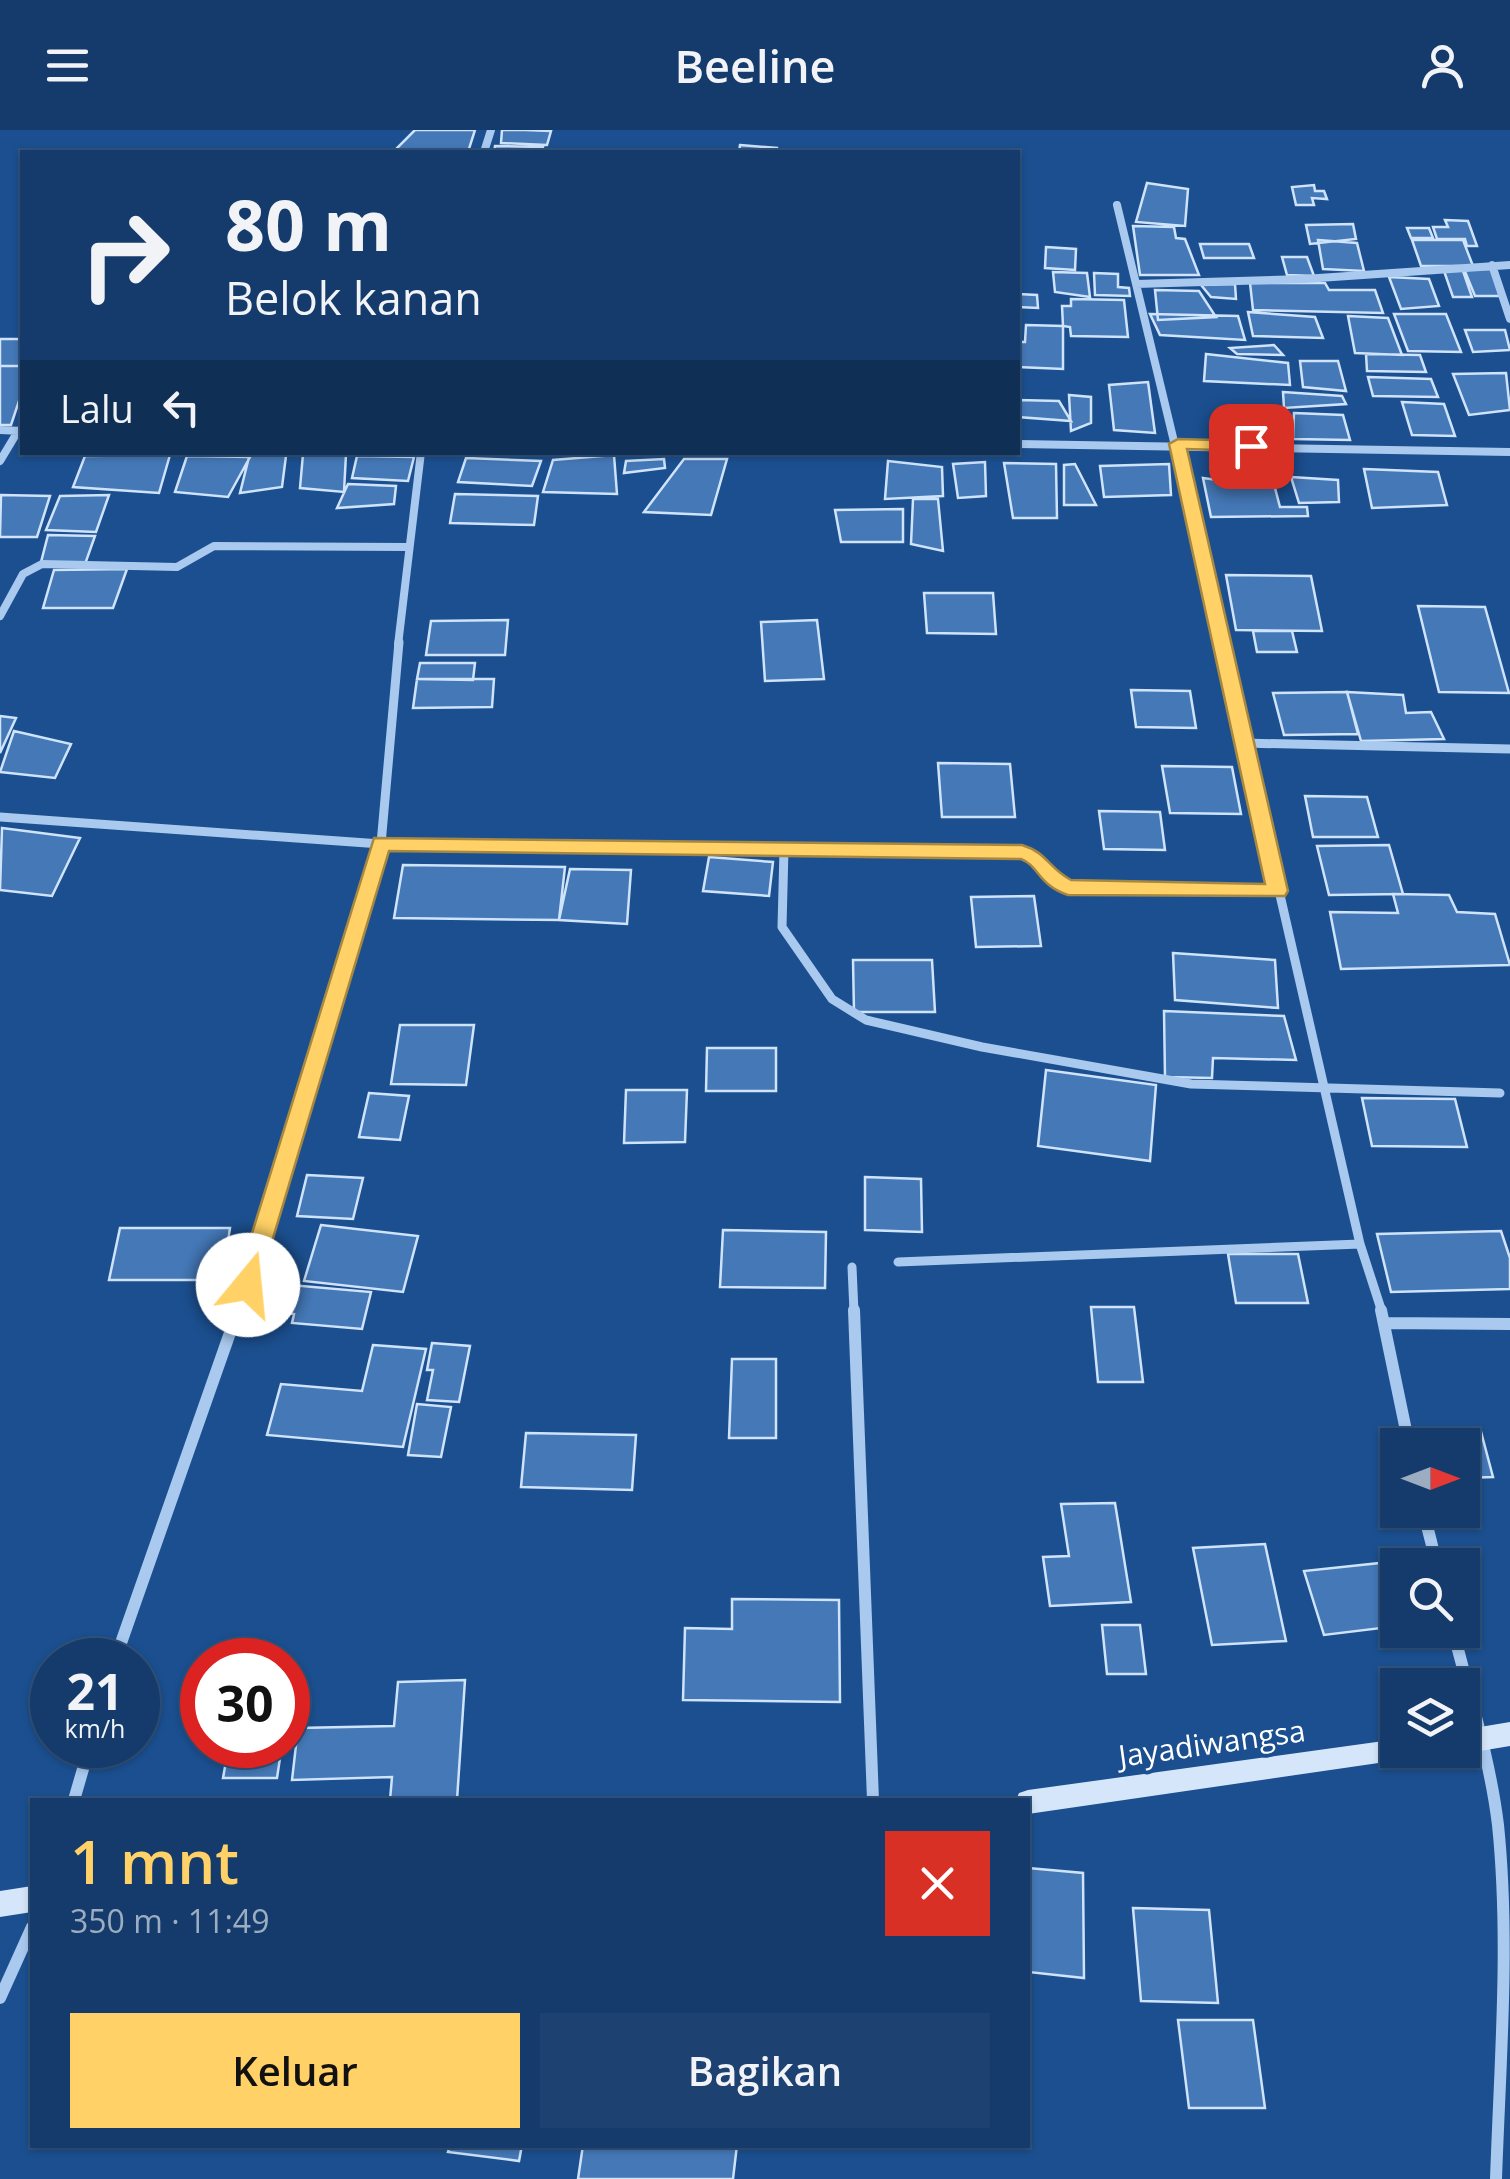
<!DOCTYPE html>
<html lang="id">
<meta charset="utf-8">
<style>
:root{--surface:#143b6b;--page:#1d4271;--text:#f1f3f6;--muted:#9dadc1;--line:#33557e;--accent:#ffd166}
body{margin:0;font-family:"Open Sans",sans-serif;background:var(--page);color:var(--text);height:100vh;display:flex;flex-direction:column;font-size:38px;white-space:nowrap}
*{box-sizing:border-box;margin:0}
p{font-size:32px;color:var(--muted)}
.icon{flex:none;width:55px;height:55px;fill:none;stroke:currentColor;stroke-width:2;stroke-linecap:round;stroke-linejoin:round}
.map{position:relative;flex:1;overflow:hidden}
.drawer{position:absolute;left:30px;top:1668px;width:1000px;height:350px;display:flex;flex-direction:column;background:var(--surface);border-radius:0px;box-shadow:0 2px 8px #0004,0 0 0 2px var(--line)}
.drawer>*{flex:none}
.top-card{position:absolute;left:20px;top:20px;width:1000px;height:305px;border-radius:0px;box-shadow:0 2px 8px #0004,0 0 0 2px var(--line);background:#143b6b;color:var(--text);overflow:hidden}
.needle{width:65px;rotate:90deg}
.fabs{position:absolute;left:1380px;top:1298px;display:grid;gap:20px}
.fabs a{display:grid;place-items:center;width:100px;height:100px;border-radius:0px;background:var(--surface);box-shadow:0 2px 8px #0004,0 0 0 2px var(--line);font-size:50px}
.speed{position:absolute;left:30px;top:1508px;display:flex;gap:20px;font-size:50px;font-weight:700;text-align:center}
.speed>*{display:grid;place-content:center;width:130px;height:130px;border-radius:50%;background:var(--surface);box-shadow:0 2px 8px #0004,0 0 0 2px var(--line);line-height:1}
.speed small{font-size:25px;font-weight:400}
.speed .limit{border:15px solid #d22;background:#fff;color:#111}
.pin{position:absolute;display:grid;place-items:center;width:85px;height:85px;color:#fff;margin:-42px;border-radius:20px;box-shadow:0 5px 15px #0006}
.me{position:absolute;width:110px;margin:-55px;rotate:17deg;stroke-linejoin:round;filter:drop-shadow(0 0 8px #0008)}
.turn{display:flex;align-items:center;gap:35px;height:210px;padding:0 40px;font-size:45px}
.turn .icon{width:130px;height:130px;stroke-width:2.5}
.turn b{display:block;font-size:70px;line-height:85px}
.then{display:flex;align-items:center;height:95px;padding:0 40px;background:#0003;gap:20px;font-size:38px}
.round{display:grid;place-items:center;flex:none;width:105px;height:105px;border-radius:0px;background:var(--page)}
.summary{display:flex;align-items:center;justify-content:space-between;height:170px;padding:0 40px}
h1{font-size:60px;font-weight:600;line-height:75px;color:var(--accent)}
.cta{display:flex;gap:20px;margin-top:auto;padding:20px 40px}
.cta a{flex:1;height:115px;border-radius:0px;background:var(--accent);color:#111;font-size:40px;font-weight:600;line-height:115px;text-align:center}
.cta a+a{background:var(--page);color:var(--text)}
header{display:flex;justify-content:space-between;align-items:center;height:130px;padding:0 40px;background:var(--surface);font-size:45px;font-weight:600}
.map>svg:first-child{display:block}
.building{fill:#4478b7;stroke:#cfe3fa;stroke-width:2.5}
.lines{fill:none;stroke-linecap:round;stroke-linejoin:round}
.street-far2{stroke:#a9c9ee;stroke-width:8}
.street-far1{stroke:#a9c9ee;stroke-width:9}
.street{stroke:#a9c9ee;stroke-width:12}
.secondary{fill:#d6e6fa;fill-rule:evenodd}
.route{fill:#ffd166;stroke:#a68842;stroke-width:2.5}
.labels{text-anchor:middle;stroke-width:8;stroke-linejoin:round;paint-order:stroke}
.near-street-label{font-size:30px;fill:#fff;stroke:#1b4f8f}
</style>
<header><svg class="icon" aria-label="menu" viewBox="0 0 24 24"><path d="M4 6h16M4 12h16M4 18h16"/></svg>Beeline<svg class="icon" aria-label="person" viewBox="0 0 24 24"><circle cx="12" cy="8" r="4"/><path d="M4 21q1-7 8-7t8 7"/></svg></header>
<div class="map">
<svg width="1510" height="2049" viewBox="0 0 1510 2049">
<rect width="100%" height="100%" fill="#1b4f8f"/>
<!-- building -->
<path class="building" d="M415,0H475L468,22L395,20Z
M502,0H525L551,1L547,15L501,13Z
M740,15L777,18V22H739Z
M495,16L543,17L542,22H494Z
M1147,53L1188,59L1185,96L1136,92Z
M1314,55L1315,61H1324L1327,69L1312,68L1314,75H1296L1292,57Z
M1445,90L1468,91L1477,116H1467L1465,109H1437L1433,97H1448Z
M1353,94L1356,109L1310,114L1306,95Z
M1133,96L1174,97L1176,108L1185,109L1199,145H1140Z
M1407,98H1429L1433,108H1411Z
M1318,110L1357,113L1364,141L1323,139Z
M1412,110H1463L1473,136H1421Z
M1200,114H1249L1254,128H1204Z
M1046,117L1076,119L1075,140L1045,138Z
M1282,127H1307L1314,146L1287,145Z
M1443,138H1462L1472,167H1453Z
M1464,139H1491L1502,166H1475Z
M1053,142L1087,143L1090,167L1055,162Z
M1094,143L1118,144V157L1129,158L1130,166L1095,165Z
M1389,147L1429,149L1439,176L1401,179Z
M1250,153H1325L1329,160H1375L1383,183L1253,180Z
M1235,154L1236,169L1211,167L1201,155Z
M1155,160L1199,161L1216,187L1158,190Z
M1018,164L1037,165L1038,178L1018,177Z
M1071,169L1124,170L1128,207L1071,206L1070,197L1063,196L1062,176H1071Z
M1248,182L1315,187L1323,208L1253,206Z
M1150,184L1238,186L1245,210L1160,205Z
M1394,184H1446L1461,222L1408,221Z
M1348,186L1388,188L1402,225L1355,223Z
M1026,195L1063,196V239L1018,237V212H1025Z
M1465,200H1505L1510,220L1473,222Z
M0,209H22L21,236H0Z
M1274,215L1283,225L1237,224L1230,218Z
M1206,224L1288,233L1290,255L1204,251Z
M1366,224L1420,225L1426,242L1367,241Z
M1300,231H1338L1346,261L1303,257Z
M0,236H22V262L11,295H0Z
M1506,243L1510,280L1469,285L1453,244Z
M1368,247L1431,249L1438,267L1373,266Z
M1148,252L1155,303L1114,300L1109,255Z
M1283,262L1342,266L1346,274L1284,278Z
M1069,265L1091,267V293L1071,301Z
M1018,270L1059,271L1071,291L1018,287Z
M1402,272L1444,274L1455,306L1412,305Z
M1294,283L1343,285L1350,310L1293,309Z
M250,323L286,326L282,357L240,363Z
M303,324H346L344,362L300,358Z
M170,325L159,363L73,357L85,326Z
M614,325L617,364L543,362L553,330Z
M187,326L250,327L228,367L175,362Z
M357,326L414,327L408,351L352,348Z
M466,328L541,331L532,356L458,352Z
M664,329L665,338L624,343L626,331Z
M684,329H727L711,385L644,382Z
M888,331L942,337L943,366L885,369Z
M1252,331H1278L1282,349L1259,350Z
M985,332L986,366L958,368L953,334Z
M1004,333L1056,334L1057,388H1013Z
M1075,334L1096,375H1064V335Z
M1169,334L1171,365L1104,367L1100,336Z
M1364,339L1438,342L1447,375L1372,378Z
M1291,347L1338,350L1339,372L1299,373Z
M1203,348L1275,358L1280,377H1307L1308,386L1211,387Z
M348,354L396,356L394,374L337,378Z
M455,364L538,366L534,395L450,393Z
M1,365L50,366L37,407H0Z
M109,365L96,402L46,400L60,366Z
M913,369H938L943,421L911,414Z
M903,379V412H841L835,380Z
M48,405L95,406L84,437L40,436Z
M127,439L113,478H43L54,440Z
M1226,445L1311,446L1322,501L1236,500Z
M924,463H993L996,504L927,503Z
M1418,476L1485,477L1509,563L1439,562Z
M508,490L505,525H426L431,491Z
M817,490L824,549L765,551L761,492Z
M1253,501H1292L1297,522H1257Z
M420,533H475L473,550L417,549Z
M417,549H494L492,577L413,578Z
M1131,560L1190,561L1196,598L1136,597Z
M1347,562L1403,565L1406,583L1431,582L1444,609L1361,611Z
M1347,562L1358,604L1284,605L1273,563Z
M0,586L16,588L0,623Z
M14,601L71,614L55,648L0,642Z
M938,633L1010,634L1015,687H942Z
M1162,636L1232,637L1241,684L1170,683Z
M1305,666L1367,667L1378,707H1313Z
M1099,681L1160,682L1165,720L1104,719Z
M2,698L80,708L52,766L0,760Z
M1389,715L1403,764L1329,765L1317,716Z
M709,727L773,732L769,766L703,761Z
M403,735L565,737L559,790L394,788Z
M570,739L631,740L627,794L559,790Z
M1393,764L1449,765L1457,782L1495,784L1510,835L1341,839L1330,782L1398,783Z
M1034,766L1041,816L976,817L971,767Z
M1173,823L1275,830L1278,878L1175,870Z
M853,830H932L935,882H854Z
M1164,881L1284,886L1296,930L1213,928L1212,948L1165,947Z
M400,895H474L466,955L391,954Z
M707,918H776V961H706Z
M1046,940L1156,955L1150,1031L1038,1016Z
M626,960H687L685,1012L624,1013Z
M369,963L409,966L400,1010L359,1007Z
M1362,968L1455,969L1467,1017L1372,1016Z
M307,1045L363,1048L353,1089L297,1086Z
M865,1047L921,1049L922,1102L865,1100Z
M321,1095L418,1106L403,1162L304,1151Z
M120,1098H230L222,1150H109Z
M723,1100L826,1102L825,1158L720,1157Z
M1501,1101L1510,1128V1159L1391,1162L1377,1104Z
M1228,1124H1298L1308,1173H1236Z
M279,1154L371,1162L362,1199L292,1193L294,1184L271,1181Z
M1091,1177H1134L1143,1252H1098Z
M432,1213L470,1216L459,1272L427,1270L433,1240H427Z
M373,1215L426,1219L403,1317L267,1305L281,1254L362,1261Z
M732,1229H776V1308H729Z
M417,1274L451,1277L441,1327L408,1325Z
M1447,1298H1480L1493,1347L1462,1348V1315H1451Z
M526,1303L636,1305L632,1360L521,1357Z
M1115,1373L1131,1472L1050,1476L1043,1427L1069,1426L1061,1374Z
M1265,1414L1286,1511L1212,1515L1193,1418Z
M1399,1431L1398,1496L1324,1505L1304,1441Z
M732,1469L839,1470L840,1572L683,1570L685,1498L732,1499Z
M1102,1495H1140L1146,1544H1107Z
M465,1550L457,1670H390L392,1647L292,1650L298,1598L394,1596L398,1552Z
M229,1615H282L277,1648H223Z
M1028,1738L1083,1743L1084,1848L1028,1842Z
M1133,1778L1209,1780L1218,1873L1141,1871Z
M1178,1890H1253L1265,1978H1189Z
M450,2015H522L519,2031L448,2022Z
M583,2015H737L733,2049H578Z"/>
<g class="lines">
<!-- street-far2 -->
<path class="street-far2" d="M484,22L491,0
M1117,75L1223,515
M1492,135L1510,189
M1136,154L1304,149L1510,135
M0,300L22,301
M1018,314L1510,322
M0,331L18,301
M0,486L23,444L42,434L177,437L214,416L407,417
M398,515L421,322"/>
<!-- street-far1 -->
<path class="street-far1" d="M1222,512L1360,1114L1382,1182
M1243,613L1510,619
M0,687L381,714L1022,722L1035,727L1067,758L1277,761
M784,719L782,797L832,869L866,890L982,917L1191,954L1500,963
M898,1132L1360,1114
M852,1137L854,1182
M237,1182L381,714L399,512"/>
<!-- street -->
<path class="street" d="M854,1180L873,1670
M1381,1180L1409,1315
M1385,1193L1510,1194
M1423,1380L1437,1435
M1453,1500C1469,1564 1490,1629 1498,1695C1510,1812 1500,1932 1496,2049
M115,1530L238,1180
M74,1670L90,1615
M0,1868L32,1797"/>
<!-- secondary -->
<path class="secondary" d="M1510,1592V1616L1462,1624L1453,1620H1462V1600Z
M1398,1609V1620H1416L1413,1628L1028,1684V1670H1016L1019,1663L1028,1660Z
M32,1756V1782L0,1787V1761Z"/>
</g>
<!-- route -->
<path class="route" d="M1178,309L1251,311L1260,316L1251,321L1187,319L1288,761L1285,766L1068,765C1038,755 1039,736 1021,729L389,721L259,1155L256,1162H239L236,1155L374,708L1022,715C1048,723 1048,738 1071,750L1265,754L1169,314Z"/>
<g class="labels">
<!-- near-street labels -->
<g class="near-street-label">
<text transform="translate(1212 1614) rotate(-8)" y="10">Jayadiwangsa</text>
</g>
</g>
</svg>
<div class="fabs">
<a><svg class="needle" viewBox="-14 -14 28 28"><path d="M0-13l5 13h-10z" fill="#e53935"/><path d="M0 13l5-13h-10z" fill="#9dadc1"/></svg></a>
<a><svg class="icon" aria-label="search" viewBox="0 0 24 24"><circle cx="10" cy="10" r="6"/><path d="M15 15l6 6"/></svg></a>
<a><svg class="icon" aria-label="layers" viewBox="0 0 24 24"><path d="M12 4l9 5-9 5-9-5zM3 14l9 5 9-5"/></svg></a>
</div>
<div class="speed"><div>21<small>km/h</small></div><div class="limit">30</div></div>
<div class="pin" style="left:1251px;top:316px;background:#d93025"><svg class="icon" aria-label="arrive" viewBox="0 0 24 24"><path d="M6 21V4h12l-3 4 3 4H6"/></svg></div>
<svg class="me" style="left:248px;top:1155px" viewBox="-20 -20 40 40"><circle r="19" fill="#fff"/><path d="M0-13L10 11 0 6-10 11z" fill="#ffd166"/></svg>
<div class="top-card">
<div class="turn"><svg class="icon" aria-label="right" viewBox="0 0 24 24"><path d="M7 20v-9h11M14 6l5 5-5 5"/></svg><div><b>80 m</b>Belok kanan</div></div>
<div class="then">Lalu<svg class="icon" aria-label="left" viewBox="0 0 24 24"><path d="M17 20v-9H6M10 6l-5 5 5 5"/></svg></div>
</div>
<section class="drawer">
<div class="summary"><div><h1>1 mnt</h1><p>350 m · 11:49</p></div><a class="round" style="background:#d93025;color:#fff"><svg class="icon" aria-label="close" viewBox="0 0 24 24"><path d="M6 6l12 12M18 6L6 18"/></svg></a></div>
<div class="cta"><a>Keluar</a><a>Bagikan</a></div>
</section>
</div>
